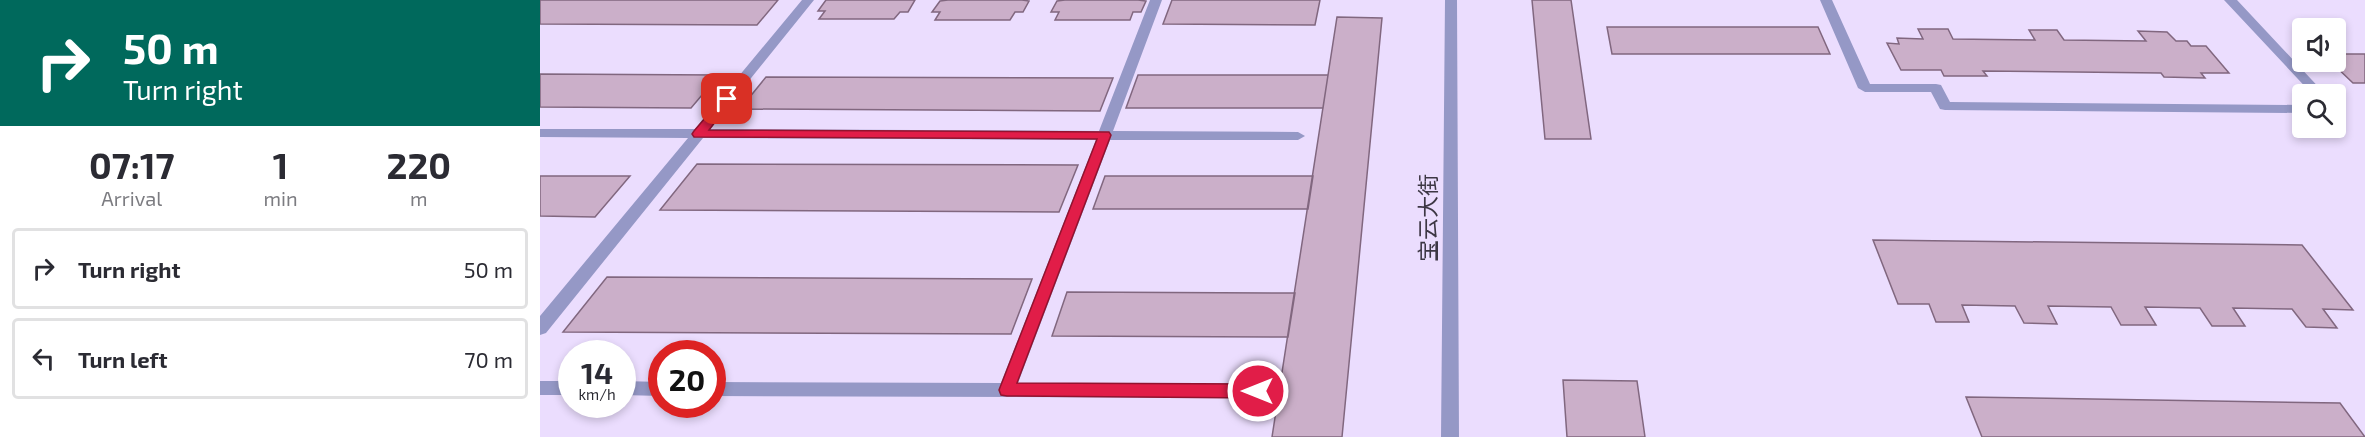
<!DOCTYPE html>
<meta charset="utf-8">
<style>
:root{--surface:#fff;--page:#f2f2f3;--text:#2b2b33;--muted:#7c7c81;--line:#e1e1e2}
body{margin:0;font-family:"Exo 2","Noto Sans SC",sans-serif;background:var(--page);color:var(--text);height:100vh;display:flex;flex-direction:column;font-size:22px;white-space:nowrap}
*{box-sizing:border-box;margin:0}
p{font-size:20px;color:var(--muted)}
.icon{flex:none;width:33px;height:33px;fill:none;stroke:currentColor;stroke-width:2;stroke-linecap:round;stroke-linejoin:round}
.map{position:relative;flex:1;overflow:hidden}
.panel{display:flex;flex-direction:column;background:var(--surface);width:540px}
.panel>*{flex:none}
.top-card{background:#00695c;color:#fff;overflow:hidden}
.tools{position:absolute;left:1752px;top:18px;display:grid;gap:12px}
.tools a{display:grid;place-items:center;width:54px;height:54px;border-radius:6px;background:var(--surface);box-shadow:0 3px 9px #0003;font-size:30px}
.speed{position:absolute;left:18px;top:340px;display:flex;gap:12px;font-size:30px;font-weight:700;text-align:center}
.speed>*{display:grid;place-content:center;width:78px;height:78px;border-radius:50%;background:var(--surface);box-shadow:0 3px 9px #0003;line-height:1}
.speed small{font-size:15px;font-weight:400}
.speed .limit{border:9px solid #d22;background:#fff;color:#111}
.pin{position:absolute;display:grid;place-items:center;width:51px;height:51px;color:#fff;margin:-26px;border-radius:12px;box-shadow:0 3px 9px #0006}
.me{position:absolute;width:66px;margin:-33px;rotate:270deg;stroke-linejoin:round;filter:drop-shadow(0 0 4px #0008)}
.turn{display:flex;align-items:center;gap:21px;height:126px;padding:0 24px;font-size:27px}
.turn .icon{width:78px;height:78px;stroke-width:2.5}
.turn b{display:block;font-size:42px;line-height:51px}
.eta{display:flex;justify-content:space-evenly;align-items:center;height:102px;text-align:center}
.eta b{font-size:36px;font-weight:700;line-height:42px}
ul{padding:0;list-style:none}
li{display:flex;align-items:center;gap:18px;height:81px;margin:0 12px 9px;padding:0 12px;border:3px solid var(--line);border-radius:6px}
li div{flex:1}
li b{display:block;font-size:22px}
li em{font-style:normal}
main{display:flex;flex:1;min-height:0}
.map>svg:first-child{display:block}
.building{fill:#cbafc9;stroke:#81677f;stroke-width:1.5}
.lines{fill:none;stroke-linecap:round;stroke-linejoin:round}
.minor{fill:#9598c6;fill-rule:evenodd}
.route{fill:#e11d48;stroke:#92132f;stroke-width:1.5}
.labels{text-anchor:middle;stroke-width:5;stroke-linejoin:round;paint-order:stroke}
.street-label{font-size:22px;fill:#3d3744;stroke:#ebddfe}
</style>
<main>
<section class="panel">
<div class="top-card">
<div class="turn"><svg class="icon" aria-label="right" viewBox="0 0 24 24"><path d="M7 20v-9h11M14 6l5 5-5 5"/></svg><div><b>50 m</b>Turn right</div></div>
</div>
<div class="eta">
<div><b>07:17</b><p>Arrival</p></div>
<div><b>1</b><p>min</p></div>
<div><b>220</b><p>m</p></div>
</div>
<ul>
<li><svg class="icon" aria-label="right" viewBox="0 0 24 24"><path d="M7 20v-9h11M14 6l5 5-5 5"/></svg><div><b>Turn right</b></div><em>50 m</em></li>
<li><svg class="icon" aria-label="left" viewBox="0 0 24 24"><path d="M17 20v-9H6M10 6l-5 5 5 5"/></svg><div><b>Turn left</b></div><em>70 m</em></li>
</ul>
</section>
<div class="map">
<svg width="1825" height="437" viewBox="0 0 1825 437">
<rect width="100%" height="100%" fill="#ebddfe"/>
<!-- building -->
<path class="building" d="M0,0H238L217,25L0,24Z
M286,0H375L368,12H360L354,19H279L285,11H278Z
M408,0H482L489,1L483,12H475L470,20H395L400,12H392L400,1Z
M525,0H598L606,1L601,12H593L590,20H515L519,12H511L517,1Z
M632,0H780L775,25L623,24Z
M992,0H1031L1051,139H1005Z
M797,17L842,18L802,437H732Z
M1067,27H1278L1290,54H1072Z
M1378,29H1408L1413,39L1495,40L1489,30H1517L1524,40L1606,41L1598,31L1627,32L1636,41H1647L1651,46H1666L1689,73H1661L1665,78L1624,77L1621,73L1443,71L1447,76H1404L1401,70H1361L1347,43L1359,44L1357,38L1383,39Z
M1796,54H1825V83H1813L1791,62H1796Z
M0,74L179,75L151,108L0,107Z
M598,75H788L783,108H586Z
M226,77L573,78L560,111L200,109Z
M157,164L538,165L519,212L120,210Z
M0,176H90L55,217L0,216Z
M565,176H773L768,209H553Z
M1333,240L1762,245L1813,310L1783,309L1797,328L1766,327L1752,309L1693,308L1705,326H1672L1660,308L1605,307L1616,325H1581L1571,307L1508,306L1517,324L1484,323L1475,306L1422,305L1429,322H1396L1389,304H1358Z
M67,277L492,279L471,334L23,332Z
M527,292L755,293L748,337L512,336Z
M1023,380L1097,381L1105,437H1027Z
M1426,397L1800,403L1825,437H1442Z"/>
<g class="lines">
<!-- minor -->
<path class="minor" d="M262,0H274L170,129L559,131L610,0H622L573,131L758,132L765,136L758,140H570L478,383L718,384L724,386L727,391L724,396L718,398L172,396V382L461,383L556,140L163,138L6,333L0,335V316L148,138L0,137V129H155Z
M905,0H917L919,437H901Z
M1280,0H1292L1330,84H1396L1401,85L1410,102L1762,105V113L1405,110L1400,109L1391,92H1325L1318,88Z
M1684,0H1697L1785,94H1772Z
M0,381H32V395H0Z
M82,381L122,382V396L82,395Z"/>
</g>
<!-- route -->
<path class="route" d="M187,96L193,99L169,130L569,132L571,135L477,383L718,384L723,386L726,391L723,396L718,398L467,396L461,395L459,390L557,139L154,137L152,134L154,131L183,97Z"/>
<g class="labels">
<!-- street labels -->
<g class="street-label">
<text transform="translate(888 218) rotate(-90)" y="8">宝云大街</text>
</g>
</g>
</svg>
<div class="tools">
<a><svg class="icon" aria-label="sound" viewBox="0 0 24 24"><path d="M4 9h4l5-4v14l-5-4H4zM17 9q2 3 0 6"/></svg></a>
<a><svg class="icon" aria-label="search" viewBox="0 0 24 24"><circle cx="10" cy="10" r="6"/><path d="M15 15l6 6"/></svg></a>
</div>
<div class="speed"><div>14<small>km/h</small></div><div class="limit">20</div></div>
<div class="pin" style="left:187px;top:99px;background:#d93025"><svg class="icon" aria-label="arrive" viewBox="0 0 24 24"><path d="M6 21V4h12l-3 4 3 4H6"/></svg></div>
<svg class="me" style="left:718px;top:391px" viewBox="-20 -20 40 40"><circle r="17" fill="#e11d48" stroke="#fff" stroke-width="3"/><path d="M0-11L8 9 0 5-8 9z" fill="#fff"/></svg>
</div>
</main>
